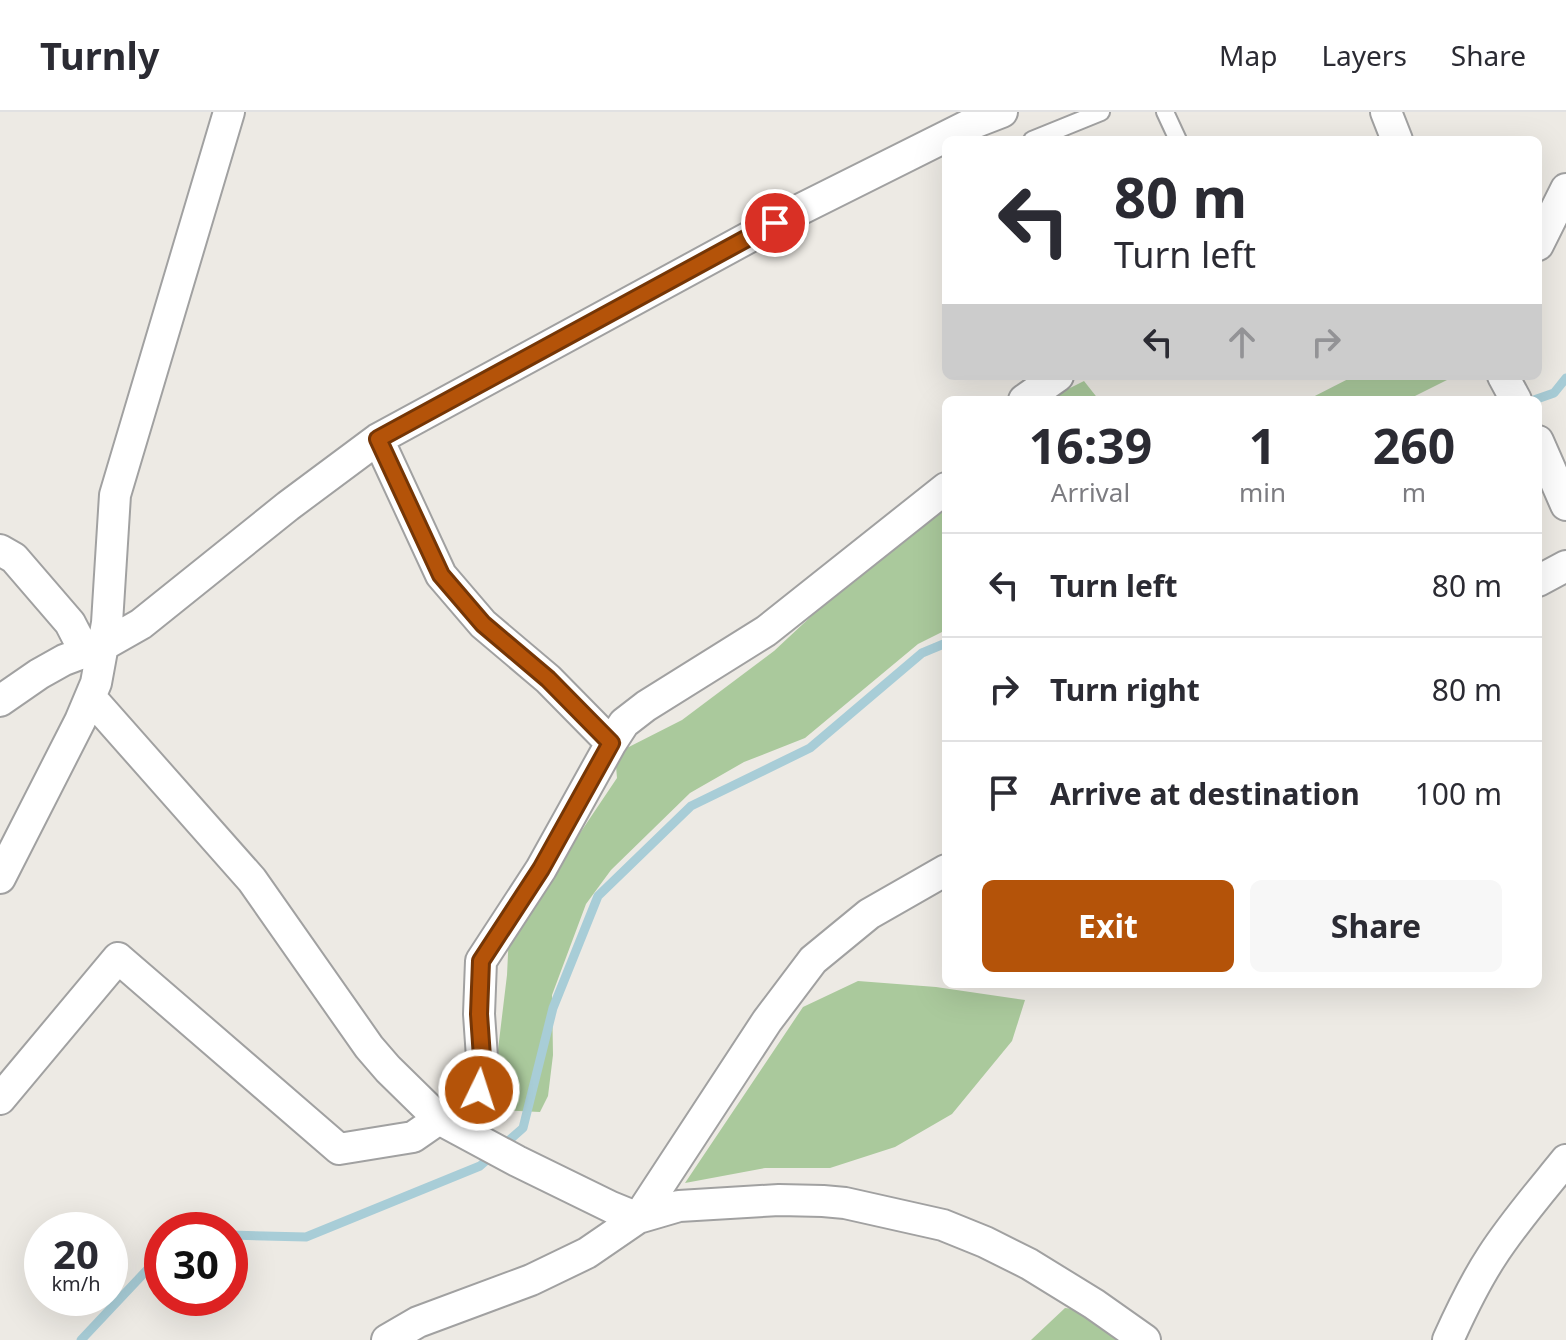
<!DOCTYPE html>
<style>
:root{--surface:#fff;--page:#f7f7f7;--text:#2b2b33;--muted:#7c7c81;--line:#e1e1e2;--accent:#b45309}
body{margin:0;font-family:"Noto Sans",sans-serif;background:var(--page);color:var(--text);height:100vh;display:flex;flex-direction:column;font-size:30px;white-space:nowrap}
*{box-sizing:border-box;margin:0}
p{font-size:26px;color:var(--muted)}
.icon{flex:none;width:44px;height:44px;fill:none;stroke:currentColor;stroke-width:2;stroke-linecap:round;stroke-linejoin:round}
.map{position:relative;flex:1;overflow:hidden}
.details{position:absolute;left:942px;top:284px;width:600px;height:592px;display:flex;flex-direction:column;background:var(--surface);border-radius:12px;box-shadow:0 8px 32px #0002}
.details>*{flex:none}
.guide{position:absolute;left:942px;top:24px;width:600px;height:244px;border-radius:12px;box-shadow:0 8px 32px #0002;background:#fff;color:var(--text);overflow:hidden}
.speed{position:absolute;left:24px;top:1100px;display:flex;gap:16px;font-size:40px;font-weight:700;text-align:center}
.speed>*{display:grid;place-content:center;width:104px;height:104px;border-radius:50%;background:var(--surface);box-shadow:0 8px 32px #0002;line-height:1}
.speed small{font-size:20px;font-weight:400}
.speed .limit{border:12px solid #d22;background:#fff;color:#111}
.pin{position:absolute;display:grid;place-items:center;width:68px;height:68px;color:#fff;margin:-34px;border:4px solid #fff;border-radius:50%;box-shadow:0 2px 8px #0007}
.me{position:absolute;width:88px;margin:-44px;rotate:4deg;stroke-linejoin:round;filter:drop-shadow(0 0 6px #0008)}
.turn{display:flex;align-items:center;gap:28px;height:168px;padding:0 40px;font-size:36px}
.turn .icon{width:104px;height:104px;stroke-width:2.5}
.turn b{display:block;font-size:56px;line-height:68px}
.lanes{display:flex;align-items:center;height:76px;padding:0 40px;background:#0003;justify-content:center;gap:40px;direction:ltr}
.lanes .off{opacity:.35}
.eta{display:flex;justify-content:space-evenly;align-items:center;height:136px;text-align:center}
.eta b{font-size:48px;font-weight:700;line-height:56px}
.button{display:flex;gap:16px;margin-top:auto;padding:16px 40px}
.button a{flex:1;height:92px;border-radius:12px;background:var(--accent);color:#fff;font-size:32px;font-weight:700;line-height:92px;text-align:center}
.button a+a{background:var(--page);color:var(--text)}
ul{padding:0;list-style:none}
li{display:flex;align-items:center;gap:24px;height:104px;padding:0 40px;border-top:2px solid var(--line)}
li div{flex:1}
li b{display:block;font-size:30px}
li em{font-style:normal}
header{display:flex;align-items:center;gap:48px;box-sizing:border-box;height:112px;padding:0 40px;background:var(--surface);border-bottom:2px solid var(--line)}
header strong{font-size:38px}
nav{display:flex;gap:44px;margin-inline-start:auto;font-size:28px}
.map>svg:first-child{display:block}
.forest{fill:#aac99c}
.lines{fill:none;stroke-linecap:round;stroke-linejoin:round}
.stream{stroke:#a8cdd7;stroke-width:9}
.lane-casing{stroke:#a1a1a1;stroke-width:20}
.street-casing{stroke:#a1a1a1;stroke-width:34}
.lane{stroke:#fff;stroke-width:16}
.street{stroke:#fff;stroke-width:30}
.route-casing{stroke:#753606;stroke-width:20}
.route{stroke:#b45309;stroke-width:14}
</style>
<header>
<strong>Turnly</strong>
<nav><a>Map</a><a>Layers</a><a>Share</a></nav>
</header>
<div class="map">
<svg width="1566" height="1228" viewBox="0 0 1566 1228">
<rect width="100%" height="100%" fill="#edeae4"/>
<!-- forest -->
<path class="forest" d="M1354,264H1455L1407,288H1307Z
M1084,269L1099,288H1053L1060,281Z
M946,382V518L918,532L805,626L744,650L690,681L611,758L586,792L552,883L553,943L548,984L540,1000L497,998V946L507,863L510,800L580,721L617,666L615,642L682,608L774,539L864,455Z
M858,869L936,875L1025,888L1012,929L952,1002L895,1035L830,1056H765L685,1071L803,895Z
M1065,1196L1085,1198L1118,1228H1031Z"/>
<g class="lines">
<!-- stream -->
<path class="stream" d="M1534,288L1554,281L1566,266
M230,1123L306,1125L480,1054L523,1016L553,896L598,784L691,694L810,636L922,541L946,531
M81,1228L162,1142"/>
<!-- lane casing -->
<g class="lane-casing">
<path id="lane" d="M1165,0L1178,28
M1032,28L1101,0"/>
</g>
<!-- street casing -->
<g class="street-casing">
<path id="street" d="M1386,0L1397,28
M1538,133L1566,77
M1503,264L1516,288
M1024,288L1058,264
M378,327L441,463L483,512L548,567L611,631
M1538,329L1566,393
M0,438L14,446L70,511L85,540
M1538,469L1566,454
M91,586L252,768L369,935L388,957L439,1007L517,1049L611,1095L638,1106L679,1094L779,1088L823,1089L845,1091L943,1113L985,1130L1029,1152L1094,1192L1145,1228
M0,589L39,562L64,548L104,533L141,512L288,394L378,327L801,97L971,12L1002,0
M0,766L80,609L96,571L107,511L115,383L229,0
M0,987L118,846L339,1037L413,1025L439,1007
M456,1016L474,997L483,960L479,902L481,849L541,757L611,631L624,611L646,594L766,519L946,376
M387,1228L418,1210L531,1168L587,1141L638,1106L767,909L813,848L869,802L946,758
M1448,1228C1461,1199 1475,1170 1492,1144C1514,1110 1541,1079 1566,1048"/>
</g>
<!-- lane -->
<use href="#lane" class="lane"/>
<!-- street -->
<use href="#street" class="street"/>
</g>
<g class="lines">
<!-- route casing -->
<g class="route-casing">
<path id="route" d="M479,978L483,960L479,902L481,849L541,757L611,631L548,567L483,512L441,463L378,327L775,111"/>
</g>
<!-- route -->
<use href="#route" class="route"/>
</g>
</svg>
<div class="speed"><div>20<small>km/h</small></div><div class="limit">30</div></div>
<div class="pin" style="left:775px;top:111px;background:#d93025"><svg class="icon" aria-label="arrive" viewBox="0 0 24 24"><path d="M6 21V4h12l-3 4 3 4H6"/></svg></div>
<svg class="me" style="left:479px;top:978px" viewBox="-20 -20 40 40"><circle r="17" fill="#b45309" stroke="#fff" stroke-width="3"/><path d="M0-11L8 9 0 5-8 9z" fill="#fff"/></svg>
<div class="guide">
<div class="turn"><svg class="icon" aria-label="left" viewBox="0 0 24 24"><path d="M17 20v-9H6M10 6l-5 5 5 5"/></svg><div><b>80 m</b>Turn left</div></div>
<div class="lanes"><svg class="icon" aria-label="left" viewBox="0 0 24 24"><path d="M17 20v-9H6M10 6l-5 5 5 5"/></svg><svg class="icon off" aria-label="ahead" viewBox="0 0 24 24"><path d="M12 20V5M6 11l6-6 6 6"/></svg><svg class="icon off" aria-label="right" viewBox="0 0 24 24"><path d="M7 20v-9h11M14 6l5 5-5 5"/></svg></div>
</div>
<section class="details">
<div class="eta">
<div><b>16:39</b><p>Arrival</p></div>
<div><b>1</b><p>min</p></div>
<div><b>260</b><p>m</p></div>
</div>
<ul>
<li><svg class="icon" aria-label="left" viewBox="0 0 24 24"><path d="M17 20v-9H6M10 6l-5 5 5 5"/></svg><div><b>Turn left</b></div><em>80 m</em></li>
<li><svg class="icon" aria-label="right" viewBox="0 0 24 24"><path d="M7 20v-9h11M14 6l5 5-5 5"/></svg><div><b>Turn right</b></div><em>80 m</em></li>
<li><svg class="icon" aria-label="arrive" viewBox="0 0 24 24"><path d="M6 21V4h12l-3 4 3 4H6"/></svg><div><b>Arrive at destination</b></div><em>100 m</em></li>
</ul>
<div class="button"><a>Exit</a><a>Share</a></div>
</section>
</div>
